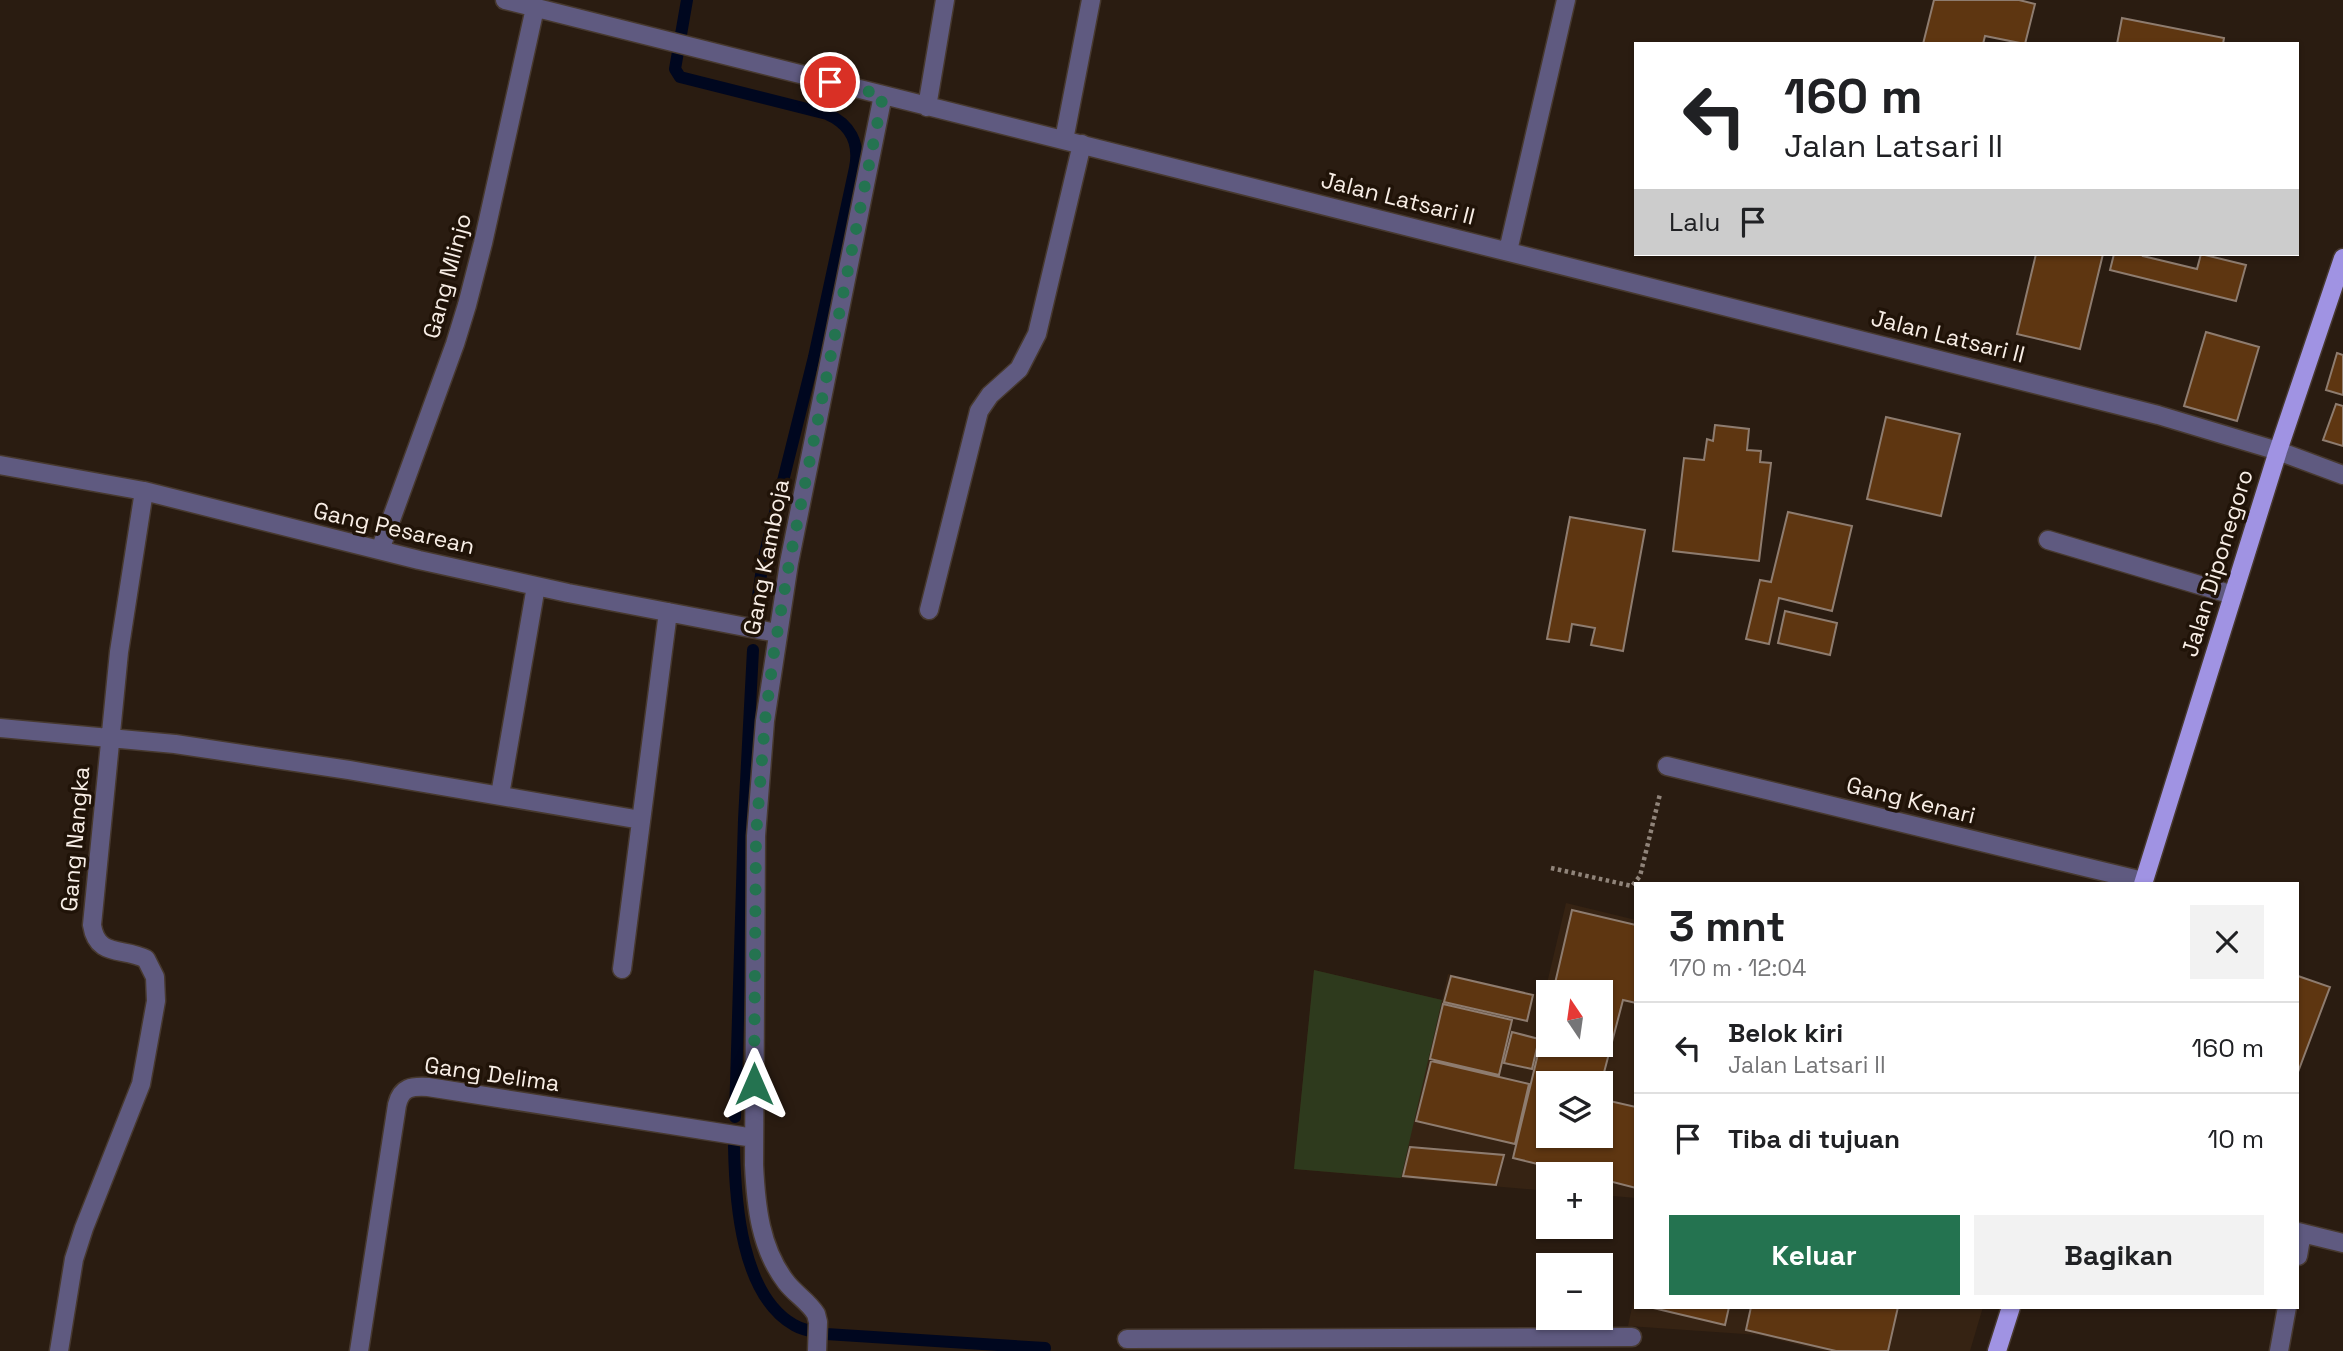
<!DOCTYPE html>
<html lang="id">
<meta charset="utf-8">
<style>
:root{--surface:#fff;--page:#f2f2f2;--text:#202124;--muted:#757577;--line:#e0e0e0;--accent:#247350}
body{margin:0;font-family:"Space Grotesk",sans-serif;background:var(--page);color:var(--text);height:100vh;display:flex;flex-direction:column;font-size:26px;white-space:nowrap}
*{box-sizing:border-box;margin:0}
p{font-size:23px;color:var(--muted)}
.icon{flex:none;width:38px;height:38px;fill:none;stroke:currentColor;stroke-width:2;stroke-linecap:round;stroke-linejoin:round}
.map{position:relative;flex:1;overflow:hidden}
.panel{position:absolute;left:1634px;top:882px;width:665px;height:427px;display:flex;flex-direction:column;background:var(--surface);border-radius:0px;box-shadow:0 2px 5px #0004}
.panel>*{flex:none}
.hud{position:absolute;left:1634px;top:42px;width:665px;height:214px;border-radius:0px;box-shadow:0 2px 5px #0004;background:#fff;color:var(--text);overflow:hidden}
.needle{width:46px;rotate:347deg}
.controls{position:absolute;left:1536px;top:980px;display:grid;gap:14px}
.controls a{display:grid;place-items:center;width:77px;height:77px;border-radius:0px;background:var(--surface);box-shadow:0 2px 5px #0004;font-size:35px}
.pin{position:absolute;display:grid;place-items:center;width:60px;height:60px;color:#fff;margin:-30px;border:4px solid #fff;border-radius:50%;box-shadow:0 2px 7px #0007}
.me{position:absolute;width:77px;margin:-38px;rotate:0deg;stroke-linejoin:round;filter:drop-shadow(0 0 5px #0008)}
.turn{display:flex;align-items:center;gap:24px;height:147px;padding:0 35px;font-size:32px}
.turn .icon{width:91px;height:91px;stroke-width:2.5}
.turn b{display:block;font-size:49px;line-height:60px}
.then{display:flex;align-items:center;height:66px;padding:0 35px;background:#0003;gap:14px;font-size:26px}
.round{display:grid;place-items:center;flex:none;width:74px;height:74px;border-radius:0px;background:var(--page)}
.head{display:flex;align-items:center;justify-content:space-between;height:119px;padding:0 35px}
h1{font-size:42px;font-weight:600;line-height:52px}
.cta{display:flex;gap:14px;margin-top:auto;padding:14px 35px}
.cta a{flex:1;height:80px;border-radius:0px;background:var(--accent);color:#fff;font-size:28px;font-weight:600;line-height:80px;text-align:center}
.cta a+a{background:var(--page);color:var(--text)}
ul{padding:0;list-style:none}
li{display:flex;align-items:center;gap:21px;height:91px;padding:0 35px;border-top:2px solid var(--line)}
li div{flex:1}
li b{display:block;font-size:26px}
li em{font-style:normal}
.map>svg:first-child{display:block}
.built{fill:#362313;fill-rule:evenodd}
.green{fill:#2e3a1d}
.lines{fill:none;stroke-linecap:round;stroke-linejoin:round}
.stream{stroke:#00071f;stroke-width:12}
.building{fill:#5e3611;stroke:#8e7c6f;stroke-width:2}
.minor-casing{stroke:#47392f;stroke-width:21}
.major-casing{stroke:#47392f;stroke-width:21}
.path{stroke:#90847a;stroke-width:4.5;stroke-dasharray:3.5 3.5;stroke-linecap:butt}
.minor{stroke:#5f5a80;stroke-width:18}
.major{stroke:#a093e3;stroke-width:18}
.route{stroke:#247350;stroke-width:12;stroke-dasharray:0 21.6}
.labels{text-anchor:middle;stroke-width:7;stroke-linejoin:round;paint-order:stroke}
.street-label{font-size:23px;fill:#f8eee6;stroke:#201308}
</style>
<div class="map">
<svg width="2343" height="1351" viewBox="0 0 2343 1351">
<rect width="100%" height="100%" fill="#2a1c11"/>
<!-- built -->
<path class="built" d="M1566,903L1636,920V1198L1601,1195V1174H1549V1191L1294,1169L1314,970L1442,1000L1448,974L1544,996ZM1549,992H1601V1045H1549ZM1549,1083H1601V1136H1549Z
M1636,1289V1307H1983L1970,1351H1823L1759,1335L1628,1326Z"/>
<!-- green -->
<path class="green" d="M1314,970L1442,1000L1401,1178L1294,1169Z"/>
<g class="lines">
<!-- stream -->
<path class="stream" d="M687,0L675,69L680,77L827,114C850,124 860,143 855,168L814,357L763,561L757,603
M735,1117L744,820L753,650
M734,1146C735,1201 741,1295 794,1325C804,1331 815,1332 826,1334L1045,1348"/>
</g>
<!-- building -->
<path class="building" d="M1934,0H2019L2035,4L2025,44L1985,36L1983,44H1923Z
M2122,18L2224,38L2223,44H2117Z
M2036,254H2103L2080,349L2017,334Z
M2114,254H2144L2143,256L2197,269L2201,254L2246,265L2236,301L2110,270Z
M2206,332L2259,347L2237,421L2184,406Z
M2337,353L2343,355V395L2326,390Z
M2336,404L2343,406V446L2323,440Z
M1886,417L1960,434L1941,516L1867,499Z
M1715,425L1749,429L1747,450L1761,451L1760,462L1771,463L1759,561L1673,551L1684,458L1704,460L1707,439L1713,441Z
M1788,512L1852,526L1832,611L1779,598L1769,644L1746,639L1760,580L1771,582Z
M1570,517L1645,530L1623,651L1591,645L1595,628L1572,624L1569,642L1547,639Z
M1785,611L1837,623L1830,655L1778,643Z
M1572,910L1636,925V1003L1623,1000L1601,1084L1549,1083V1136H1601V1099L1636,1107V1188L1601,1179V1174H1579L1513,1158L1549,1008V1045H1601V992H1553Z
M1451,976L1533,995L1527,1021L1444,1002Z
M2298,976L2330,987L2298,1072Z
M1443,1004L1512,1020L1499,1075L1430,1059Z
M1512,1032L1539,1039L1532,1069L1504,1063Z
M1431,1061L1529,1084L1515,1144L1416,1121Z
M1410,1147L1504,1155L1496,1185L1403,1176Z
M1649,1307H1729L1725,1325Z
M1751,1307H1898L1888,1351H1836L1746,1330Z"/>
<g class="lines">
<!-- minor casing -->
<g class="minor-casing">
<path id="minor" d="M505,0L2158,415L2278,451L2343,475
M927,107L945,0
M1064,140L1091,0
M1508,251L1566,0
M0,465L144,491L419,560L568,593L777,633
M2048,540L2233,595
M380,550L455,344L467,305L483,243L535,8
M929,610L979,411L990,395L1019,369L1037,334L1082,144
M0,728L175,744L349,770L641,820
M1667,766L2143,881
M500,795L536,586
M622,969L668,612
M2298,1232L2343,1243
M2298,1256L2302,1233
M1127,1339L1632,1337
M59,1351L74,1259L84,1228L141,1084L156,1001L155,977L146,959C123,947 97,958 92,925L119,652L144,491
M359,1351L397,1105C401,1087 412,1086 428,1087L754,1138
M817,1351L818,1322L816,1314C808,1301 795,1294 786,1282C760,1248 756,1206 754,1165L756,836L765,721L789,563L883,95
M2279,1351L2287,1307"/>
</g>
<!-- major casing -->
<g class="major-casing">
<path id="major" d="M2143,884L2278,451L2343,258
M1997,1351L2011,1307"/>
</g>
<!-- path -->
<path class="path" d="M1551,868L1632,886L1640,876L1660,794"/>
<!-- minor -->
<use href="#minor" class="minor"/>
<!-- major -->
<use href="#major" class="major"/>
</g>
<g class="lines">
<!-- route -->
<path class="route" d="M754,1084L756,836L765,721L774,652L789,564L883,95L830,82"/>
</g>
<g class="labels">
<!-- street labels -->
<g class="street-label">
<text transform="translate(1398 198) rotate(14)" y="8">Jalan Latsari II</text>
<text transform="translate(447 276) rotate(-75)" y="8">Gang Mlinjo</text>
<text transform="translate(1948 336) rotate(14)" y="8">Jalan Latsari II</text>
<text transform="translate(394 528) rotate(13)" y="8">Gang Pesarean</text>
<text transform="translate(766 557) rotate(-79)" y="8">Gang Kamboja</text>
<text transform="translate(2217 563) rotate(-73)" y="8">Jalan Diponegoro</text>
<text transform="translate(1911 800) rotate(14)" y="8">Gang Kenari</text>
<text transform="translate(75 839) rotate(-85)" y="8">Gang Nangka</text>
<text transform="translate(492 1074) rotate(8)" y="8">Gang Delima</text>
</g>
</g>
</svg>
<div class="controls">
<a><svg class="needle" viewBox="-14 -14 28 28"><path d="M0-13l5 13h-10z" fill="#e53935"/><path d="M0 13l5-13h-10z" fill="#757577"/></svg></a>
<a><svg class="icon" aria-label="layers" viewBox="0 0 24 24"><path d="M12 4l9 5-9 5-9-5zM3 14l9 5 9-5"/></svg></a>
<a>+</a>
<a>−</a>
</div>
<div class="pin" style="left:830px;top:82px;background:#d93025"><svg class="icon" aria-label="arrive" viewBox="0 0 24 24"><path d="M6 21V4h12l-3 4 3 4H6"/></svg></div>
<svg class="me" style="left:754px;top:1084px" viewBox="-20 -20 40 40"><path d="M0-17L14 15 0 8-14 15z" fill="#247350" stroke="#fff" stroke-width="4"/></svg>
<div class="hud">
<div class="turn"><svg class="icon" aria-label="left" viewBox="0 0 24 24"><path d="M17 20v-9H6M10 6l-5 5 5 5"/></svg><div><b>160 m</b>Jalan Latsari II</div></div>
<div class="then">Lalu<svg class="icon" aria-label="arrive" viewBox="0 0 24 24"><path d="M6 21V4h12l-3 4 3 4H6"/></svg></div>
</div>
<section class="panel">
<div class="head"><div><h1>3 mnt</h1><p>170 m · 12:04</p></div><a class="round"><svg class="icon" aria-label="close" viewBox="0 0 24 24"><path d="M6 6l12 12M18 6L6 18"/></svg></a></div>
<ul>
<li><svg class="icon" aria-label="left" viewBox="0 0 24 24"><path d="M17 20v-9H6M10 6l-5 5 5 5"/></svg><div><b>Belok kiri</b><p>Jalan Latsari II</p></div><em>160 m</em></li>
<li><svg class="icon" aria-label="arrive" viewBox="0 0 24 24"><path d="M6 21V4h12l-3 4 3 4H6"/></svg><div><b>Tiba di tujuan</b></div><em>10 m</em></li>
</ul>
<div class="cta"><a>Keluar</a><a>Bagikan</a></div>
</section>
</div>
